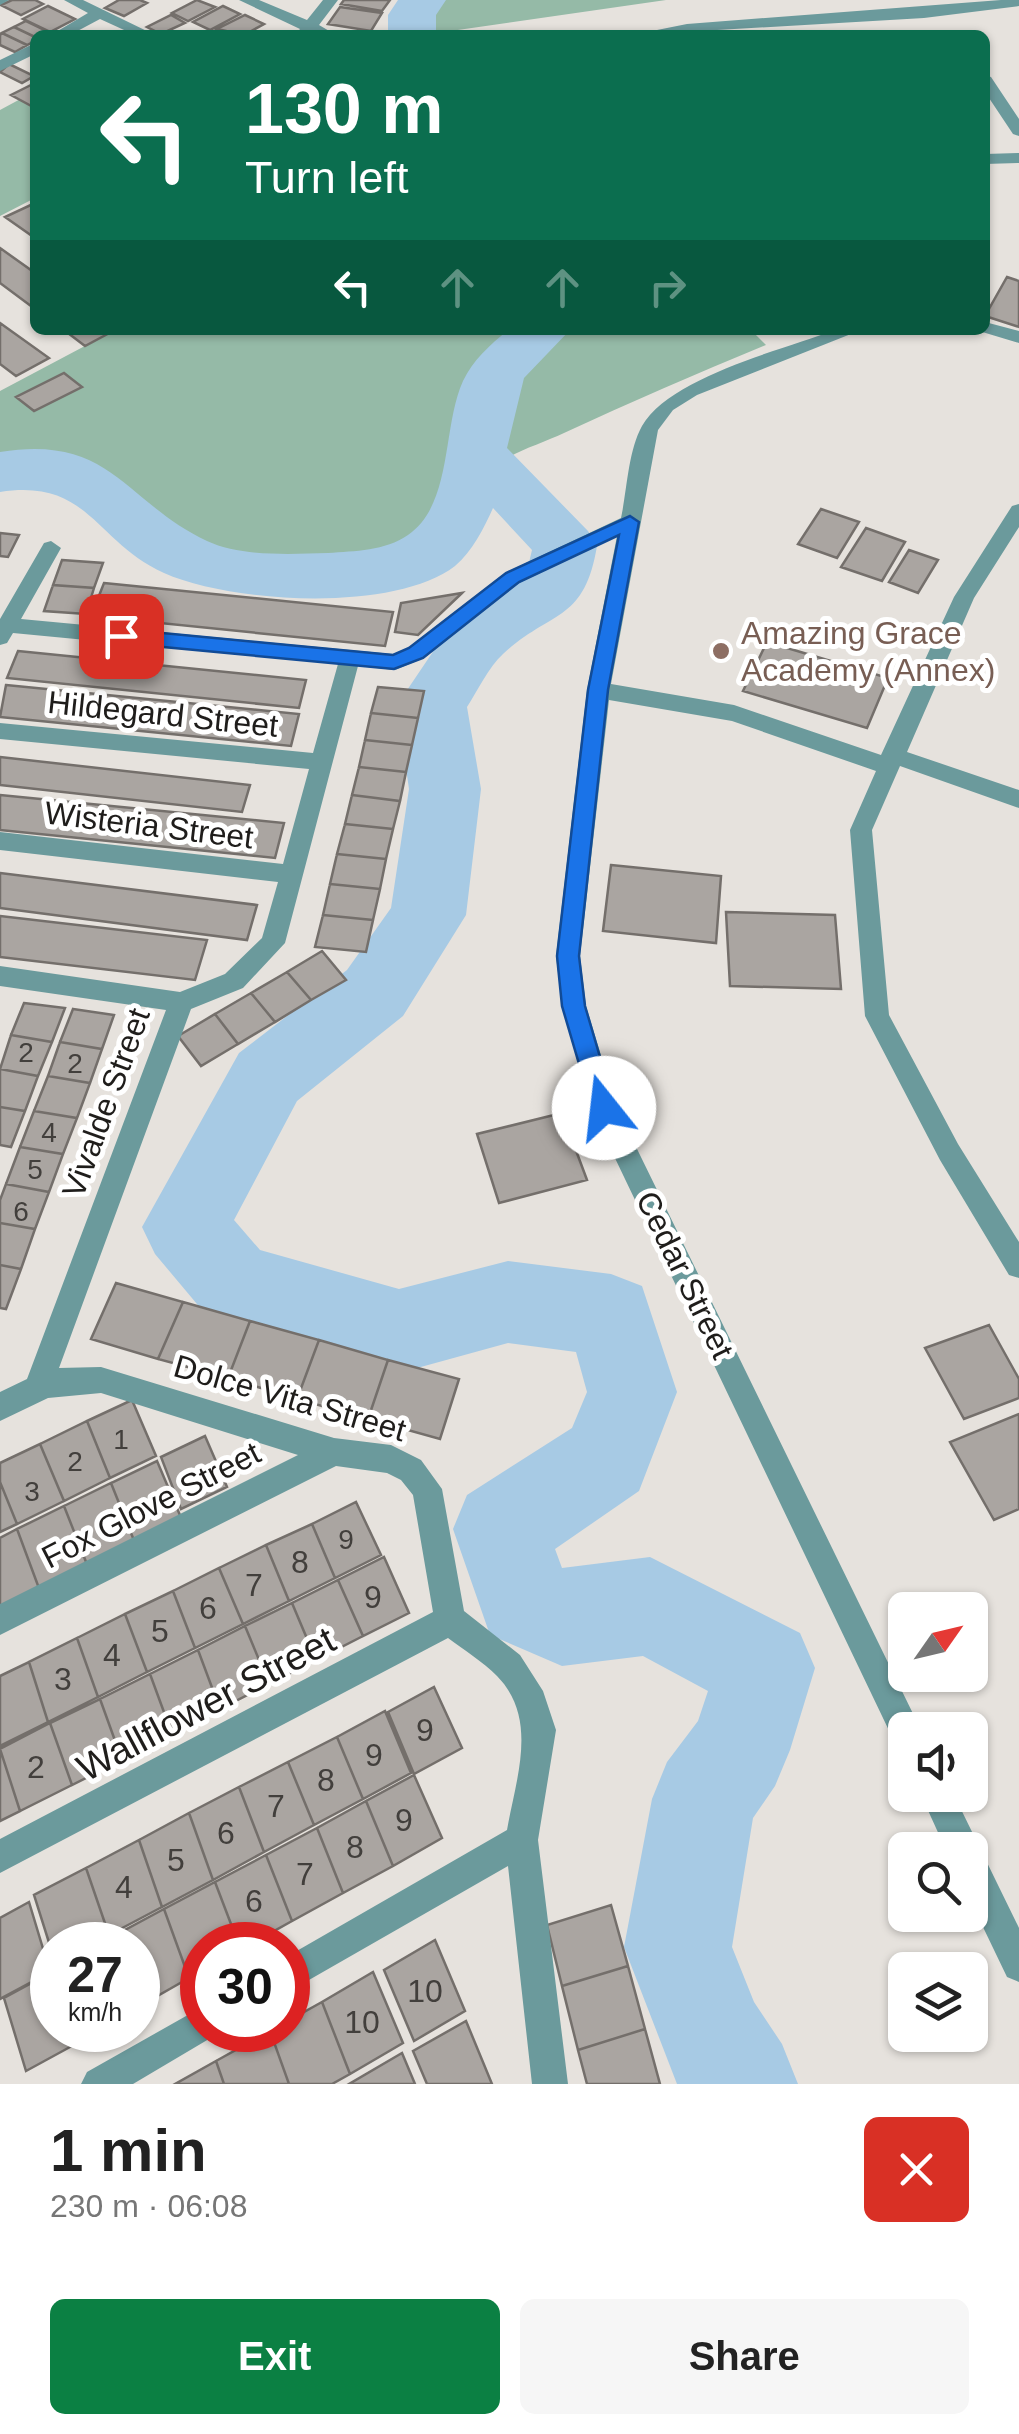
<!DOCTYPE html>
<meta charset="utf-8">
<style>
:root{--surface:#fff;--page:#f6f6f6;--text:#222;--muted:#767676;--accent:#0b8043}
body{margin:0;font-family:Arial,sans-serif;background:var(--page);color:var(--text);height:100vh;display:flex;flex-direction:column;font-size:38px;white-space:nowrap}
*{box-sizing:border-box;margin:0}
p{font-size:32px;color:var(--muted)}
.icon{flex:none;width:55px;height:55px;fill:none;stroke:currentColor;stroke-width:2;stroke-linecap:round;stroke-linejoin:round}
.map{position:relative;height:2084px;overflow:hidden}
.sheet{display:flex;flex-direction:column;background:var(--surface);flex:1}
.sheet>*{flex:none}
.banner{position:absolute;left:30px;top:30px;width:960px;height:305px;border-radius:15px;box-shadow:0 2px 8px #0004;background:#0b6e4f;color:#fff;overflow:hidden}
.needle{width:65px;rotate:56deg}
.fabs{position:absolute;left:888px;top:1592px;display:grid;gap:20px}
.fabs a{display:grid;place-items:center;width:100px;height:100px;border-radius:15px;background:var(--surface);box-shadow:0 2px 8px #0004;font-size:50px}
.speed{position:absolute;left:30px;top:1922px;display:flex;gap:20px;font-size:50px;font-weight:700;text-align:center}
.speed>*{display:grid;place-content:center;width:130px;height:130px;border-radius:50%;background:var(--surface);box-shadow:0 2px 8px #0004;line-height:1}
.speed small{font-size:25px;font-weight:400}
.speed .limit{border:15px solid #d22;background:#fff;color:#111}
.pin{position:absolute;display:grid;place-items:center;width:85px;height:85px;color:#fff;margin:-42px;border-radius:20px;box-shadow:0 5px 15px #0006}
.me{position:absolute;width:110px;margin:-55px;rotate:344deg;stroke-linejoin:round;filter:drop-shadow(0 0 8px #0008)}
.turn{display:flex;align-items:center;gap:35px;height:210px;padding:0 50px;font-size:45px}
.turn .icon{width:130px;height:130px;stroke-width:2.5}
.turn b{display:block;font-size:70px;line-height:85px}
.lanes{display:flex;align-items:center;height:95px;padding:0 50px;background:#0003;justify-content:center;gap:50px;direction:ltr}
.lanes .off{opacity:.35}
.round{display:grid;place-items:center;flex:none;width:105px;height:105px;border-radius:15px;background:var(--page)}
.summary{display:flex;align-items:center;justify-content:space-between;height:170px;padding:0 50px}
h1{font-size:60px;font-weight:700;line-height:75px}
.cta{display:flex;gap:20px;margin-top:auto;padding:20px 50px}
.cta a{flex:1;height:115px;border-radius:15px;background:var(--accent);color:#fff;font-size:40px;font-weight:700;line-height:115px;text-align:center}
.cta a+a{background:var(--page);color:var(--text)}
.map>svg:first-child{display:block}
.green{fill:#95baa7}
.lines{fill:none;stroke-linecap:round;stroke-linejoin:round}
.river{fill:#a7cae4;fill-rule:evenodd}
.building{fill:#aaa5a1;stroke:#746f6b;stroke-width:2.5}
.street{fill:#6b9a9c;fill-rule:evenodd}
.route{fill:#1a73e8;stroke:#114b97;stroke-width:2.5}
.education-dot{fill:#8d6e63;stroke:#fff;stroke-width:4}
.labels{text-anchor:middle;stroke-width:10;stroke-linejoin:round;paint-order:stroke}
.number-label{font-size:28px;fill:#423f3c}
.education-label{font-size:32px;fill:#785e54;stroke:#fff;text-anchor:start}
.street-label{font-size:32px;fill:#1f1d1b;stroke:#fff}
.near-number-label{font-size:32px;fill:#423f3c}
.near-street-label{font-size:38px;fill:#1f1d1b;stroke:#fff}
</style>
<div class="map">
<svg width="1019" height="2084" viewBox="0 0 1019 2084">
<rect width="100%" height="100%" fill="#e6e2dd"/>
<!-- green -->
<path class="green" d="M405,0H666L423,35H392V17Z
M26,96L35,100V198L0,216V110Z
M115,330H751L766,345C698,373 631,402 564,433C543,443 515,451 496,465C487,472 483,488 477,498C451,544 415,578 361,584C322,589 215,586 180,572C114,545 85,453 0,483V391Z"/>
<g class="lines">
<!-- river -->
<path class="river" d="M398,0H446L436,15V35H388V15Z
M508,330H570L524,378L507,448L588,531L597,546C584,623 552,609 503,654C488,668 478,690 467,707L481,789L466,915L403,1016L297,1101L234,1220L260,1250L399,1289L508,1261L611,1274L642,1286L677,1392L639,1491L555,1549L562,1568L650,1557L800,1633L815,1668L790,1750L775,1786L753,1818L732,1947L754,2002L782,2044L798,2084H677L624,1947L652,1799L667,1762L698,1721L708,1691L643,1656L562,1666L490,1635L453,1529L467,1495L572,1428L587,1392L576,1352L508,1343L399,1373L202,1310L155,1254L142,1227L239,1053L347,970L391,908L409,789L397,705L453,622L527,571L532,550L493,508C484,528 472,552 455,566C394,613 231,603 164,573C95,542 89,478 0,492V452C112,434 124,502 207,541C241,557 291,554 328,553C355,551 385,551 408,535C453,504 442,427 463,381C473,360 490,345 508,330Z"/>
</g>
<!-- building -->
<path class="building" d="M12,0H35L43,4L21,15L1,5Z
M119,0H140L147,3L124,16L105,8Z
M197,0L215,7L188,21L172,13Z
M344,0H390L382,11L341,4Z
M48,6L75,19L50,32L23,19Z
M223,6L240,14L210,30L193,22Z
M340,7L382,13L371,31L328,24Z
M171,15L185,23L161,34L147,27Z
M245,15L264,24L244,35L217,29Z
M26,21L51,33L35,37L14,27Z
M14,27L35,37V41L27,45L2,33Z
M0,35L2,33L27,45L15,52L0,45Z
M9,64L34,76L22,83L0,72Z
M35,83V108L11,95Z
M35,203V238L5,217Z
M0,248L35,273V309L0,283Z
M1007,277L1019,281V327L985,316Z
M0,323L49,358L16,376L0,364Z
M64,330H115L85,346Z
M64,373L82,387L34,411L16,397Z
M821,509L859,522L837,558L798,544Z
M866,528L905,542L882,581L841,567Z
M0,533L19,535L8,557L0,556Z
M909,550L938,560L918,593L889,582Z
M62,560L103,563L94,588L53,585Z
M104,583L393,612L385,646L91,616Z
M53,585L94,588L86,614L44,611Z
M462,593L418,635L395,632L401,603Z
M767,642L888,678L867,728L743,691Z
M18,651L306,680L299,708L7,678Z
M6,685L299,714L291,746L0,717Z
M378,687L424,691L418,718L371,713Z
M371,713L418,718L412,745L365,740Z
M365,740L412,745L406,772L359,767Z
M0,757L250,785L242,812L0,785Z
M359,767L406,772L400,801L352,795Z
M0,795L284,823L275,858L0,830Z
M352,795L400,801L393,829L345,824Z
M345,824L393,829L386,859L337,854Z
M337,854L386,859L380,889L330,884Z
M611,865L721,876L716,943L603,931Z
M0,873L257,905L247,940L0,908Z
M330,884L380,889L373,920L323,915Z
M726,912L835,915L841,989L730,986Z
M323,915L373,920L366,952L315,947Z
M0,916L207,940L195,980L0,957Z
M322,951L346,980L311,1000L287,972Z
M287,972L311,1000L275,1022L251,993Z
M251,993L275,1022L238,1044L215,1014Z
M24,1003L65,1008L52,1042L11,1035Z
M73,1009L114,1015L102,1049L60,1042Z
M215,1014L238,1044L201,1066L178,1036Z
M11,1035L52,1042L38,1076L0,1069Z
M60,1042L102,1049L90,1083L48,1076Z
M0,1069L38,1076L25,1111L0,1107Z
M48,1076L90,1083L77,1118L34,1111Z
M0,1107L25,1111L11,1147L0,1145Z
M34,1111L77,1118L63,1154L20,1147Z
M562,1113L587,1180L499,1203L477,1134Z
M20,1147L63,1154L49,1192L6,1184Z
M6,1184L49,1192L35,1229L0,1223V1200Z
M0,1223L35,1229L21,1269L0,1265Z
M0,1265L21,1269L6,1309L0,1308Z
M116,1283L183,1302L158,1359L91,1339Z
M183,1302L250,1321L228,1378L158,1359Z
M250,1321L319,1340L297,1399L228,1378Z
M989,1325L1019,1379V1398L964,1419L925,1348Z
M319,1340L388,1360L368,1419L297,1399Z
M388,1360L459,1379L440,1439L368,1419Z
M132,1400L156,1456L110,1478L87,1421Z
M1019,1414V1509L994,1520L950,1442Z
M87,1421L110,1478L64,1501L40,1444Z
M205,1436L227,1487L181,1509L161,1457Z
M40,1444L64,1501L17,1524L0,1482V1463Z
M157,1461L182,1520L135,1543L111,1483Z
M0,1482L17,1524L0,1532Z
M111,1483L135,1543L88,1567L64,1506Z
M356,1502L381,1555L335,1578L312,1524Z
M64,1506L88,1567L40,1591L17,1529Z
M312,1524L335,1578L289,1601L266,1545Z
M17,1529L40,1591L0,1611V1538Z
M266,1545L289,1601L243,1624L219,1568Z
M384,1557L409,1613L363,1636L338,1580Z
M219,1568L243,1624L195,1648L173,1591Z
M338,1580L363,1636L316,1660L292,1603Z
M173,1591L195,1648L147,1672L125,1614Z
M292,1603L316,1660L269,1684L245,1626Z
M125,1614L147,1672L98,1697L77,1638Z
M245,1626L269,1684L220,1709L198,1650Z
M77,1638L98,1697L48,1722L29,1662Z
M198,1650L220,1709L172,1734L150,1674Z
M29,1662L48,1722L0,1746V1676Z
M150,1674L172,1734L122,1760L100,1699Z
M434,1687L462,1748L414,1774L388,1712Z
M100,1699L122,1760L72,1785L50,1723Z
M385,1711L411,1773L363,1799L337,1737Z
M50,1723L72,1785L20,1811L0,1749Z
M337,1737L363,1799L314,1825L288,1762Z
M0,1749L20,1811L0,1821Z
M288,1762L314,1825L264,1852L239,1787Z
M414,1775L442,1838L393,1866L366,1801Z
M239,1787L264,1852L213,1880L189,1813Z
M366,1801L393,1866L343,1893L317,1828Z
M189,1813L213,1880L162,1907L139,1840Z
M317,1828L343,1893L292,1921L266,1855Z
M139,1840L162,1907L109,1935L86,1868Z
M266,1855L292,1921L249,1945H239L215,1882Z
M86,1868L109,1935L91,1945H52V1952L34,1895Z
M215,1882L239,1945H202V1971L189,1978L164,1909Z
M29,1902L50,1972L0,1999V1918Z
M611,1905L628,1966L562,1986L547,1925Z
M164,1909L189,1978L138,2007V1945H114L112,1937Z
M435,1940L465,2011L414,2041L384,1970Z
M628,1966L645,2029L578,2050L562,1986Z
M52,1972V2030H77L81,2041L26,2071L4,1998Z
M373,1972L403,2043L350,2074L322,2002Z
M322,2002L350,2074L332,2084H289L270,2031L288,2030V2021Z
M466,2021L492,2084H427L413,2051Z
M645,2029L660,2084H587L578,2050Z
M270,2031L289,2084H224L216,2061Z
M402,2053L415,2084H349Z
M216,2061L224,2084H175Z"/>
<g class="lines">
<!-- street -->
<path class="street" d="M0,0H9L0,5Z
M64,0H83L155,35H135L100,19L70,35H51L88,13Z
M239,0H259L307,20L323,0H338L319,25L336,35H295L300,29Z
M1001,0H1019V6L924,18L632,35L687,24Z
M35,43V54L0,71V60Z
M985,75L991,77L1019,119V136L1013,134L985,92Z
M1019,153V163L985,164V154Z
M985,322L1019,331V343L979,331L985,330Z
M835,330H861L697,395L673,410L658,430L611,684L734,705L881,755L954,597L1012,506L1019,504V527L974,598L907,752L1019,790V808L900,766L872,830L889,1015L958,1144L1019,1242V1278L1009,1275L940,1160L865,1016L850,830L876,771L732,721L609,700L580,956L586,1006L617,1108L921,1730H905V1746L894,1741L591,1108L562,1006L556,956L587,690L617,536L519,583L424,658L395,670L358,666L285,943L243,988L191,1009L59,1368L101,1367L334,1438L391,1445L421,1460L442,1489L464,1611L520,1655L543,1691L556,1730L538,1840L568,2084H532L508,1866L288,1992V1956L507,1830C516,1778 539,1719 497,1676C483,1662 464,1650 448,1638L0,1873V1839L433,1612L413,1495L401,1480L387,1473L336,1466L0,1635V1604L298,1455L101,1393L48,1398L0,1421V1392L27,1379L166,1010L0,986V966L180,992L225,974L262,938L278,882L0,850V832L283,864L309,769L0,739V723L313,753L338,664L13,633L7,643L0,645V619L44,543L51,541L61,548L21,619L393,654L408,648L505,573L621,518C627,491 628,451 642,426C670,377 782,350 835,330Z
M921,1795H954L1019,1928V1982L1007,1977L970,1900V1850H946Z
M202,2007V2030H217L214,2036L133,2084H81L87,2072Z"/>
</g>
<!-- route -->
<path class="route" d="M630,516L639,522L608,690L579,956L585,1006L615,1108L604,1118L592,1108L562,1006L557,956L588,690L619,535L519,582L423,658L394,669L121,643L111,636L121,629L393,655L409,648L506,573Z"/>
<!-- markers -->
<circle class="education-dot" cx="721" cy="651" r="10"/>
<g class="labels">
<!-- number labels -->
<g class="number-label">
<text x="26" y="1062">2</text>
<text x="75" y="1073">2</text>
<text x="49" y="1142">4</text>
<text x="35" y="1179">5</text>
<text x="21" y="1221">6</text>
<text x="121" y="1449">1</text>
<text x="75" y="1471">2</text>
<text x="32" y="1501">3</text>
<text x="346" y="1549">9</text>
</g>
<!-- education labels -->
<g class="education-label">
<text x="741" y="644">Amazing Grace<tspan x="741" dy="37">Academy (Annex)</tspan></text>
</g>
<!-- street labels -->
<g class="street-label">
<text transform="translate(163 714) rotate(6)" y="11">Hildegard Street</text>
<text transform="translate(149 825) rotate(7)" y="11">Wisteria Street</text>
<text transform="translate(106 1103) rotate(-70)" y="11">Vivalde Street</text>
<text transform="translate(685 1275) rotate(64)" y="11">Cedar Street</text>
<text transform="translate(290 1398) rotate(16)" y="11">Dolce Vita Street</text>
<text transform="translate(151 1505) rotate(-27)" y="11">Fox Glove Street</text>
</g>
<!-- near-number labels -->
<g class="near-number-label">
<text x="300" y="1573">8</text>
<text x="254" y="1596">7</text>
<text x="373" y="1608">9</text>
<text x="208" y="1619">6</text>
<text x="160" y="1642">5</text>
<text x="112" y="1666">4</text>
<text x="63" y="1690">3</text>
<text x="425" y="1741">9</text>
<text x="374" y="1766">9</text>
<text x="36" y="1778">2</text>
<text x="326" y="1791">8</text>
<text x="276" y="1817">7</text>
<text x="404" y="1831">9</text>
<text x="226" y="1844">6</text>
<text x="355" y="1858">8</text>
<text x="176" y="1871">5</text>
<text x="305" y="1885">7</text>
<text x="124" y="1898">4</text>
<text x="254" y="1912">6</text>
<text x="425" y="2002">10</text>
<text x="362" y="2033">10</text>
</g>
<!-- near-street labels -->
<g class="near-street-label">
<text transform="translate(206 1704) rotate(-28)" y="13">Wallflower Street</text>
</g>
</g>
</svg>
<div class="fabs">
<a><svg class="needle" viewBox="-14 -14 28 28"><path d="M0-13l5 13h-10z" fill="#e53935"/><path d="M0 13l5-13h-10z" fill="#767676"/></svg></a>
<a><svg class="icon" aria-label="sound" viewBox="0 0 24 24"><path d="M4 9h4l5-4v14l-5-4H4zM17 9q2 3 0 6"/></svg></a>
<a><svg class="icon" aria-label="search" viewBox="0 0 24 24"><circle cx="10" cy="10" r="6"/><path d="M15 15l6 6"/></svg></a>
<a><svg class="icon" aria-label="layers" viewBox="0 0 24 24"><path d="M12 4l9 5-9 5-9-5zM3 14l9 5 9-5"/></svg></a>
</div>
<div class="speed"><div>27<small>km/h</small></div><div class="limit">30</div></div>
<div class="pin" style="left:121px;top:636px;background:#d93025"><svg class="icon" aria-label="arrive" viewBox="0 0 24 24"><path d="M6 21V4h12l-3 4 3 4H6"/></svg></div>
<svg class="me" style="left:604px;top:1108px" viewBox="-20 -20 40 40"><circle r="19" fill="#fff"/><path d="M0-13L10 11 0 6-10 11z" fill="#1a73e8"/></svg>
<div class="banner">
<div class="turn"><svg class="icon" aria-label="left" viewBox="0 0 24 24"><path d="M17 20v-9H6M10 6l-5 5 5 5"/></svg><div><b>130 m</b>Turn left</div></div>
<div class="lanes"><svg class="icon" aria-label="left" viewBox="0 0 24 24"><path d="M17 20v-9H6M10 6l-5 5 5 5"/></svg><svg class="icon off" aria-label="ahead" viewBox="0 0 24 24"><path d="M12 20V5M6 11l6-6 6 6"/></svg><svg class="icon off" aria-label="ahead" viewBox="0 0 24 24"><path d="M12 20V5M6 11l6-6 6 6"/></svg><svg class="icon off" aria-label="right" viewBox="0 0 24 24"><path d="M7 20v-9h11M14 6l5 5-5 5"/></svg></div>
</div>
</div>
<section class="sheet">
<div class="summary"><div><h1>1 min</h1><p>230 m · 06:08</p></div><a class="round" style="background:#d93025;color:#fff"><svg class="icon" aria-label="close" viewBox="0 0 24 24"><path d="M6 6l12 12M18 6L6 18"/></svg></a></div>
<div class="cta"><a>Exit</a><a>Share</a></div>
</section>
